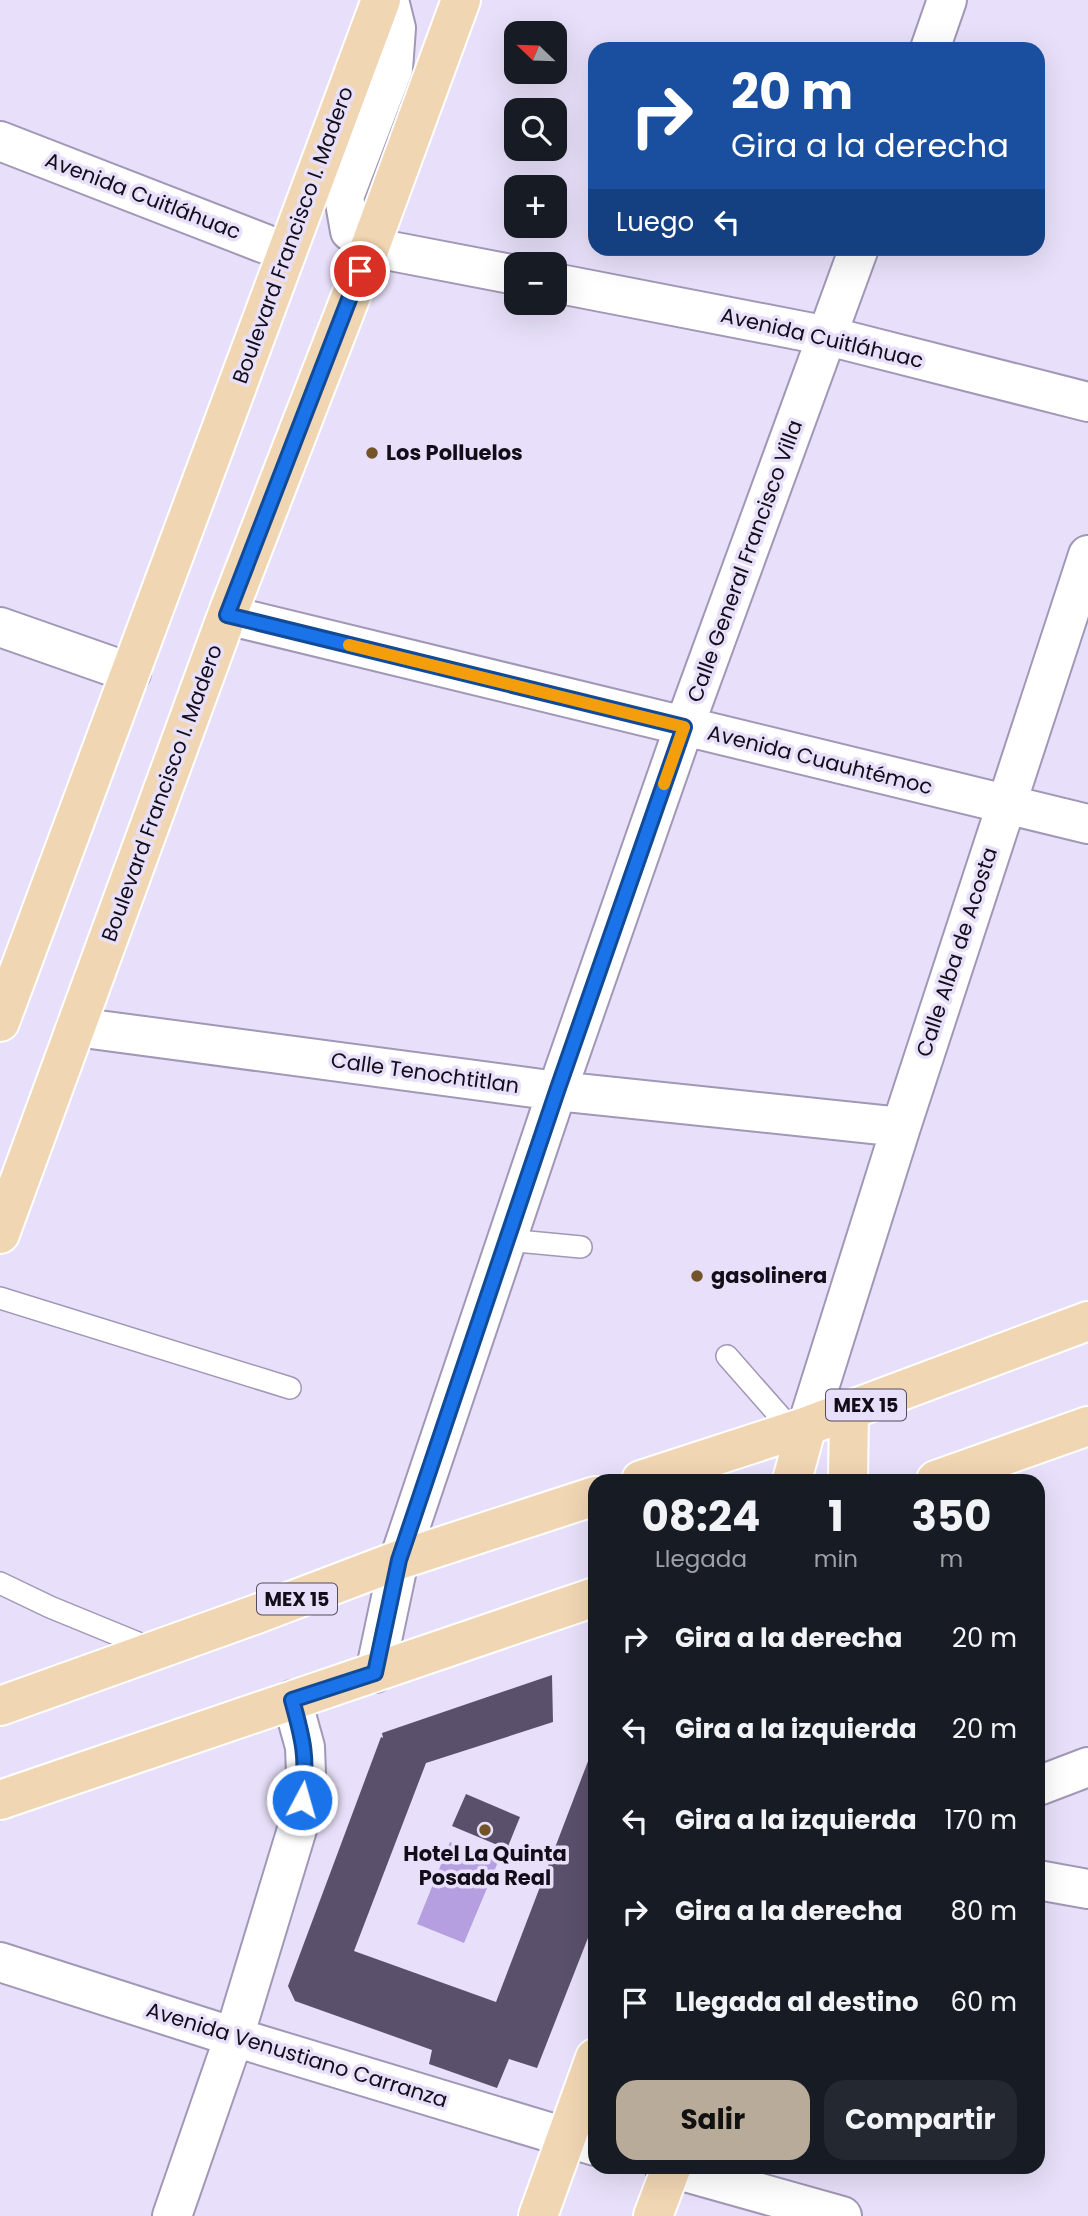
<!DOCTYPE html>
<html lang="es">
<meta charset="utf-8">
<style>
:root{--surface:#171b24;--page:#242831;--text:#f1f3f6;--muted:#9ea1a6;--accent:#b8ab9a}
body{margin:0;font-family:Poppins,sans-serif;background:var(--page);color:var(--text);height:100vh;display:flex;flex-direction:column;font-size:26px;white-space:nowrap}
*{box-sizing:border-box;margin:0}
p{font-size:23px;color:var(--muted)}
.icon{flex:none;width:38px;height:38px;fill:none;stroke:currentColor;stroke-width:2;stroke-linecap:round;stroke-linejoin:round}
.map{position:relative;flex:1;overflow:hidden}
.drawer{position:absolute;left:588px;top:1474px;width:457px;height:700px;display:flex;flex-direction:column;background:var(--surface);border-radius:21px;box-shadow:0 7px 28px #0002}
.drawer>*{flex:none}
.hud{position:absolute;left:588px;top:42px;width:457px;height:214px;border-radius:21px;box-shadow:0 7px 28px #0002;background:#1a4fa0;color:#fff;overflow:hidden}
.needle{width:46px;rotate:293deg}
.buttons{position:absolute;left:504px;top:21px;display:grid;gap:14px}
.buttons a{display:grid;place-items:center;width:63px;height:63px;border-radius:14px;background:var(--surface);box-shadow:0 7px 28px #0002;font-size:35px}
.pin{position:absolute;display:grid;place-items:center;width:60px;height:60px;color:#fff;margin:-30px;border:4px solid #fff;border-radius:50%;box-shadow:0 2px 7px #0007}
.me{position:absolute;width:77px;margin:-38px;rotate:6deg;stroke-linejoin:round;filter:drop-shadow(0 0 5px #0008)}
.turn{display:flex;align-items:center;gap:24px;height:147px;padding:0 28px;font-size:32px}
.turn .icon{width:91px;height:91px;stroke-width:2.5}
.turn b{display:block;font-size:49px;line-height:60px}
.then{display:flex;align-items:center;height:66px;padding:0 28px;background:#0003;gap:14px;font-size:26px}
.eta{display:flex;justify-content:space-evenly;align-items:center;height:119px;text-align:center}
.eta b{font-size:42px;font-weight:700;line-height:49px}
.primary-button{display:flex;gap:14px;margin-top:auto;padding:14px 28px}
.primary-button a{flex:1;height:80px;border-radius:21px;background:var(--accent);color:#111;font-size:28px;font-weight:700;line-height:80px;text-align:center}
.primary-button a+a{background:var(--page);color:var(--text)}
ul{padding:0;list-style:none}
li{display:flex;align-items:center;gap:21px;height:91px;padding:0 28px}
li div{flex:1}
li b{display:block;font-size:26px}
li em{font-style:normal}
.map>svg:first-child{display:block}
.water{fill:#b59fe0}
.building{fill:#5a506c}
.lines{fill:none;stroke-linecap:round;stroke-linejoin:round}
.lane-casing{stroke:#a197b6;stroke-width:24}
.street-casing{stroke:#a197b6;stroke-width:42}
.primary-casing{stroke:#fff;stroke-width:42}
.lane{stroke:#fff;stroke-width:21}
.street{stroke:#fff;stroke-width:38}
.primary{stroke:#f1d6b3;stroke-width:38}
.route-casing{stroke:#114b97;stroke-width:18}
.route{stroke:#1a73e8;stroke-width:12}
.slow{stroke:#f59e0b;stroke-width:12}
.poi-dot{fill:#735429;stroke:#e8e0fa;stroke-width:2.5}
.labels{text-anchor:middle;stroke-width:7;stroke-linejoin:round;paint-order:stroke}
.shield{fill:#e8e0fa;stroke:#524d5c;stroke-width:2}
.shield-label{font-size:19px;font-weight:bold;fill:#120e19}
.street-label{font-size:21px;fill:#120e19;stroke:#e8e0fa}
.poi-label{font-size:21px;font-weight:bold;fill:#120e19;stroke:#e8e0fa;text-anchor:start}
</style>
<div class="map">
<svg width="1088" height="2216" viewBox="0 0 1088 2216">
<rect width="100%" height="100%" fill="#e8e0fa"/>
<!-- water -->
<path class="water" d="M450,1842L498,1862L464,1943L417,1924Z"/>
<!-- building -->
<path class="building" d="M552,1675L553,1722L426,1763L354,1951L496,2002L595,1743V1920L537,2068L509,2059L497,2088L429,2064L432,2050L295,2001L288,1986L381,1737L383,1738L382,1733Z
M466,1794L520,1817L507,1849L452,1826Z"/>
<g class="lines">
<!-- lane casing -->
<g class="lane-casing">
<path id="lane" d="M507,1240L581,1247
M0,1298L290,1388
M727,1356L793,1431
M0,1583L50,1607L155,1650"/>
</g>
<!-- street casing -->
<g class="street-casing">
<path id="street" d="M389,0L396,28L393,69L344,197L350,231L370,247L516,275
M930,49L947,0
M0,141L286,252
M555,283L828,336L1088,402
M227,615L1088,824
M0,627L131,673
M76,1027L557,1091L901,1127
M807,1426L901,1127L1088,555
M375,1673L399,1560L557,1091L684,727L859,248
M1038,1786L1088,1767
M1038,1880L1088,1889
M0,1962L234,2037L595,2146
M664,2166L842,2216
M172,2216L234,2037L298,1826L306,1774L305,1747L292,1700"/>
</g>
<!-- primary casing -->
<g class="primary-casing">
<path id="primary" d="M0,1022L381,0
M0,1234L227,615L370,247L461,0
M641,1480L807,1426L1088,1321
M792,1480L807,1426
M848,1480L849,1411
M936,1480L1088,1426
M0,1706L254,1615L399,1560L595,1496
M0,1800L595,1597
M538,2216L595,2058
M653,2216L672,2166"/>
</g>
<!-- lane -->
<use href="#lane" class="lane"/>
<!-- street -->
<use href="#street" class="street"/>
<!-- primary -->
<use href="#primary" class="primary"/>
</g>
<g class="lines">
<!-- route casing -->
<g class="route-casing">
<path id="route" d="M302,1800C308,1759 303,1739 292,1700L375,1673L399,1560L557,1091L684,727L227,615L360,271"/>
</g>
<!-- route -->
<use href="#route" class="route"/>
<!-- slow -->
<path class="slow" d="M349,645L684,727L664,784"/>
</g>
<!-- markers -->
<g class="poi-dot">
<circle cx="372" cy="453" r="7"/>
<circle cx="697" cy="1276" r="7"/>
<circle cx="485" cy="1830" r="7"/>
</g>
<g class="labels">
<!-- shield labels -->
<g class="shield">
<rect x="826" y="1389.5" width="80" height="31" rx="5"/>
<rect x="257" y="1583.5" width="80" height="31" rx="5"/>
</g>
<g class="shield-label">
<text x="866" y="1412">MEX 15</text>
<text x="297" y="1606">MEX 15</text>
</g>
<!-- street labels -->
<g class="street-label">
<text transform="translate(143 196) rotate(21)" y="7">Avenida Cuitláhuac</text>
<text transform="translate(293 235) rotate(-70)" y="7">Boulevard Francisco I. Madero</text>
<text transform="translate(822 338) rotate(13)" y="7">Avenida Cuitláhuac</text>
<text transform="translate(745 561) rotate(-70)" y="7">Calle General Francisco Villa</text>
<text transform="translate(820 760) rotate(14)" y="7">Avenida Cuauhtémoc</text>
<text transform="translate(162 793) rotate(-70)" y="7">Boulevard Francisco I. Madero</text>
<text transform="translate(957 952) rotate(-72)" y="7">Calle Alba de Acosta</text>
<text transform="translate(425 1073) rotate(8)" y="7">Calle Tenochtitlan</text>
<text transform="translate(297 2055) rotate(17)" y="7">Avenida Venustiano Carranza</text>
</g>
<!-- poi labels -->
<g class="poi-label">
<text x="386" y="460">Los Polluelos</text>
<text x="711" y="1283">gasolinera</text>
<text x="485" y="1861" text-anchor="middle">Hotel La Quinta<tspan x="485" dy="24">Posada Real</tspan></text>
</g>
</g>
</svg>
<div class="buttons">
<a><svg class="needle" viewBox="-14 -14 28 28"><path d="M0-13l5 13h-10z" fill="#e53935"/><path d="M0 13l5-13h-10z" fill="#9ea1a6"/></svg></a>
<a><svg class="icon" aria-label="search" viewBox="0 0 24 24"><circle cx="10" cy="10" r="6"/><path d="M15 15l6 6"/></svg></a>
<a>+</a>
<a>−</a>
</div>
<div class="pin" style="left:360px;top:271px;background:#d93025"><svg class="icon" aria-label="arrive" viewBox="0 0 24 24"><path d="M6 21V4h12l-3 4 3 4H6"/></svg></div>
<svg class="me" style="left:302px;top:1800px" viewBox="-20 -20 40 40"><circle r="17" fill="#1a73e8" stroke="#fff" stroke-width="3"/><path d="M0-11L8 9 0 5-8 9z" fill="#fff"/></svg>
<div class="hud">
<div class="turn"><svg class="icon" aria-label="right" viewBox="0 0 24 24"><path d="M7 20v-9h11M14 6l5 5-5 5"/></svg><div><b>20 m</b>Gira a la derecha</div></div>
<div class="then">Luego<svg class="icon" aria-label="left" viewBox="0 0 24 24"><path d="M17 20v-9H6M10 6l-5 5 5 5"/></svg></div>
</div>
<section class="drawer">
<div class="eta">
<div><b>08:24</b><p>Llegada</p></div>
<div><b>1</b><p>min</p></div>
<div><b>350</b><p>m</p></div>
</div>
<ul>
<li><svg class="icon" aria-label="right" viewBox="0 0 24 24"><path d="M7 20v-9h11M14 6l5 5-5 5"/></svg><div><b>Gira a la derecha</b></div><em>20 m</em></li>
<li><svg class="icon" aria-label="left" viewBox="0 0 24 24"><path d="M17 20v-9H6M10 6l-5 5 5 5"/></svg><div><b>Gira a la izquierda</b></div><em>20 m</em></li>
<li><svg class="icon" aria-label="left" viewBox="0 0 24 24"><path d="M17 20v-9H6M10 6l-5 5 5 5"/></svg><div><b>Gira a la izquierda</b></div><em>170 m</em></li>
<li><svg class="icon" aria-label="right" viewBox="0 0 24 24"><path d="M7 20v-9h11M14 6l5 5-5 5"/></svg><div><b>Gira a la derecha</b></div><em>80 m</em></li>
<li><svg class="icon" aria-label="arrive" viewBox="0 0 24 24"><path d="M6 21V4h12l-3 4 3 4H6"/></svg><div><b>Llegada al destino</b></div><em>60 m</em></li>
</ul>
<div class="primary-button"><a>Salir</a><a>Compartir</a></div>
</section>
</div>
